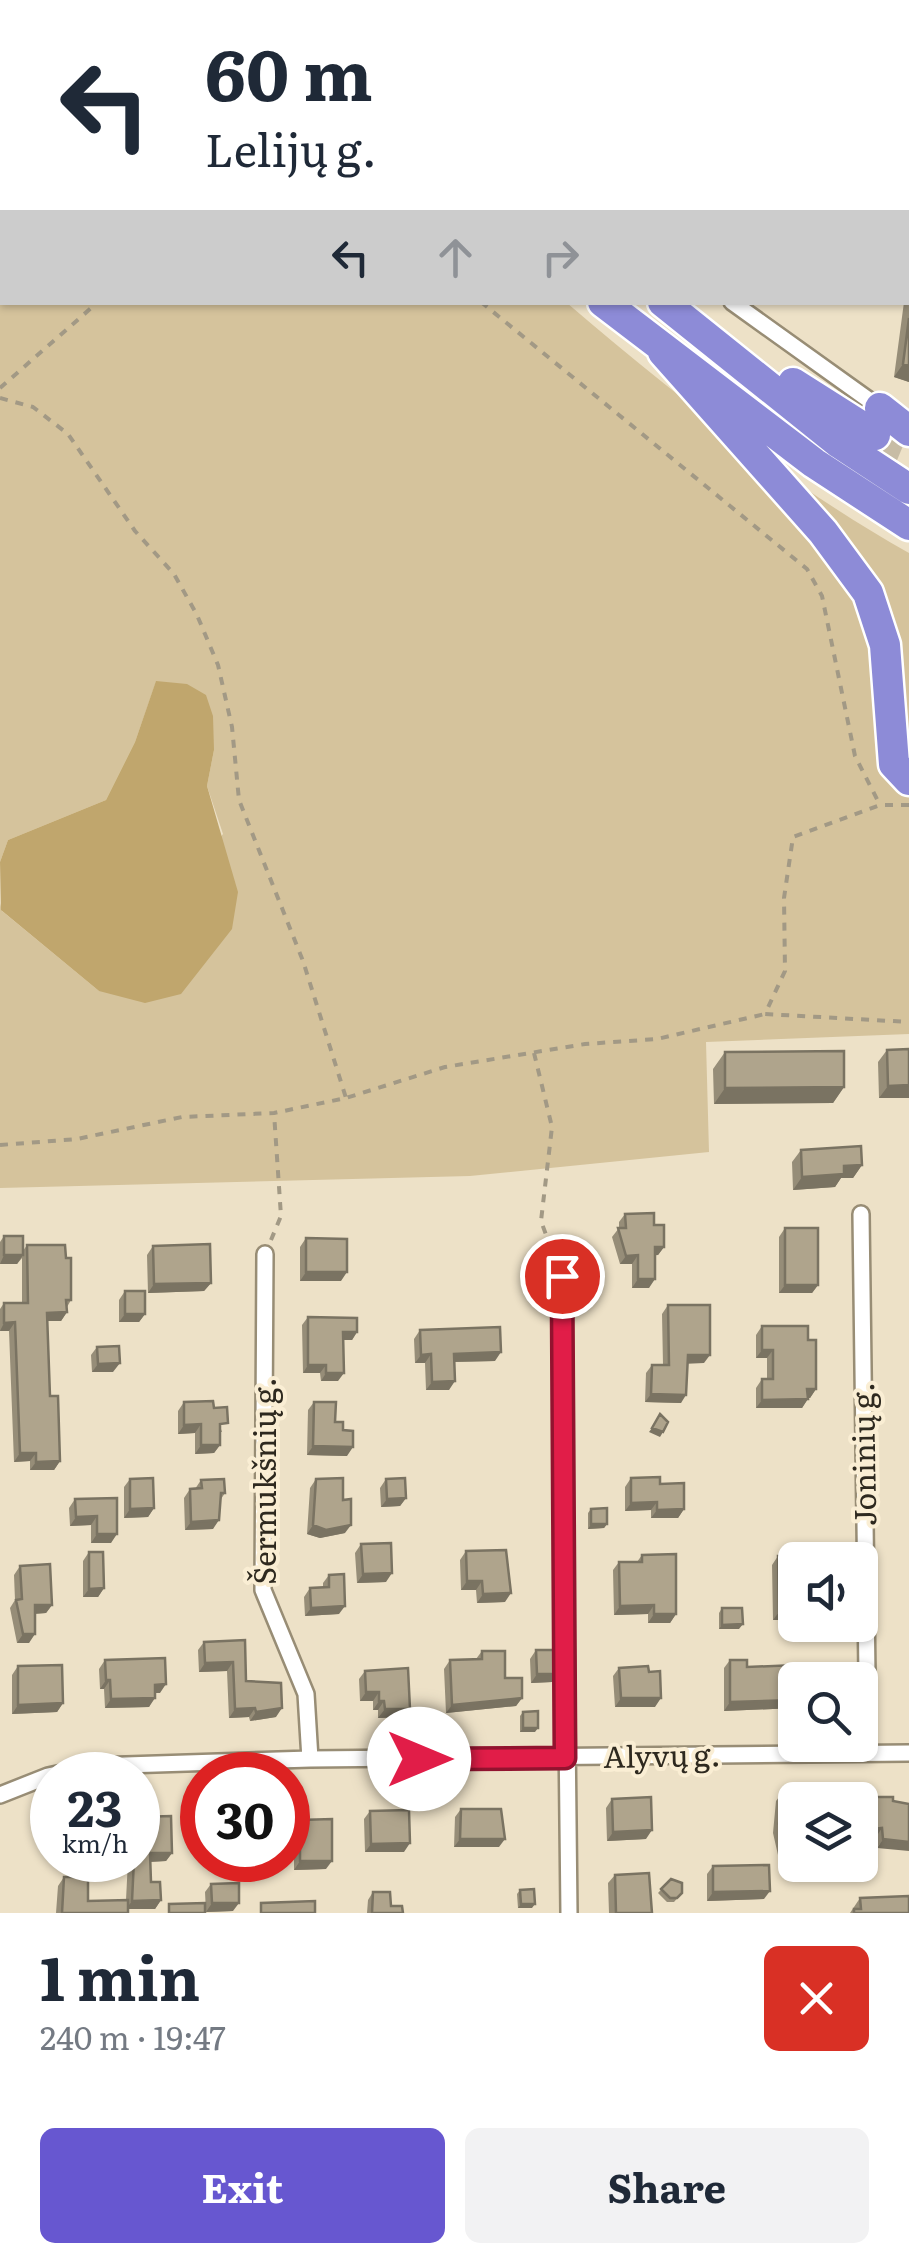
<!DOCTYPE html>
<meta charset="utf-8">
<style>
:root{--surface:#fff;--page:#f2f2f3;--text:#1f2937;--muted:#747a83;--accent:#6757d0}
body{margin:0;font-family:Literata,serif;background:var(--page);color:var(--text);height:100vh;display:flex;flex-direction:column;font-size:38px;white-space:nowrap}
*{box-sizing:border-box;margin:0}
p{font-size:32px;color:var(--muted)}
.icon{flex:none;width:55px;height:55px;fill:none;stroke:currentColor;stroke-width:2;stroke-linecap:round;stroke-linejoin:round}
.map{position:relative;height:1913px;overflow:hidden}
.sheet{display:flex;flex-direction:column;background:var(--surface);flex:1}
.sheet>*{flex:none}
.hud{position:absolute;left:0px;top:0px;width:910px;height:305px;box-shadow:0 2px 8px #0004;background:#fff;color:var(--text);overflow:hidden}
.tools{position:absolute;left:778px;top:1542px;display:grid;gap:20px}
.tools a{display:grid;place-items:center;width:100px;height:100px;border-radius:15px;background:var(--surface);box-shadow:0 2px 8px #0004;font-size:50px}
.speed{position:absolute;left:30px;top:1752px;display:flex;gap:20px;font-size:50px;font-weight:700;text-align:center}
.speed>*{display:grid;place-content:center;width:130px;height:130px;border-radius:50%;background:var(--surface);box-shadow:0 2px 8px #0004;line-height:1}
.speed small{font-size:25px;font-weight:400}
.speed .limit{border:15px solid #d22;background:#fff;color:#111}
.pin{position:absolute;display:grid;place-items:center;width:85px;height:85px;color:#fff;margin:-42px;border:5px solid #fff;border-radius:50%;box-shadow:0 2px 10px #0007}
.me{position:absolute;width:110px;margin:-55px;rotate:90deg;stroke-linejoin:round;filter:drop-shadow(0 0 8px #0008)}
.turn{display:flex;align-items:center;gap:35px;height:210px;padding:0 40px;font-size:45px}
.turn .icon{width:130px;height:130px;stroke-width:2.5}
.turn b{display:block;font-size:70px;line-height:85px}
.lanes{display:flex;align-items:center;height:95px;padding:0 40px;background:#0003;justify-content:center;gap:50px;direction:ltr}
.lanes .off{opacity:.35}
.round{display:grid;place-items:center;flex:none;width:105px;height:105px;border-radius:15px;background:var(--page)}
.overview{display:flex;align-items:center;justify-content:space-between;height:170px;padding:0 40px}
h1{font-size:60px;font-weight:700;line-height:75px}
.cta{display:flex;gap:20px;margin-top:auto;padding:20px 40px}
.cta a{flex:1;height:115px;border-radius:15px;background:var(--accent);color:#fff;font-size:40px;font-weight:700;line-height:115px;text-align:center}
.cta a+a{background:var(--page);color:var(--text)}
.map>svg:first-child{display:block}
.green{fill:#d5c39c}
.forest{fill:#c0a66d}
.lines{fill:none;stroke-linecap:round;stroke-linejoin:round}
.highway-tunnel{stroke:#c7bca5;stroke-width:30;stroke-dasharray:30 15;stroke-linecap:butt}
.street-casing{stroke:#988d75;stroke-width:20}
.highway-casing{stroke:#fff;stroke-width:35}
.path{stroke:#a29985;stroke-width:4;stroke-dasharray:8 8;stroke-linecap:butt}
.street{stroke:#fff;stroke-width:15}
.highway{stroke:#8d8bd7;stroke-width:30}
.wall{fill:#968d78}
.shaded-wall{fill:#7a7362}
.building{fill:#afa48c;stroke:#7a7362;stroke-width:2.5}
.route-casing{stroke:#92132f;stroke-width:25}
.route{stroke:#e11d48;stroke-width:18}
.labels{text-anchor:middle;stroke-width:8;stroke-linejoin:round;paint-order:stroke}
.street-label{font-size:30px;fill:#2e291f;stroke:#faeed4}
</style>
<div class="map">
<svg width="909" height="1913" viewBox="0 0 909 1913">
<rect width="100%" height="100%" fill="#ede1c7"/>
<!-- green -->
<path class="green" d="M0,0L205,2H2V302L567,303C675,395 785,483 909,553V1034L706,1042L709,1152L470,1176L0,1188V903L2,911L99,991L223,834L207,786L214,750L156,682L135,742L106,800L8,840L0,862Z"/>
<!-- forest -->
<path class="forest" d="M156,681L187,684L206,695L213,716L214,750L207,786L238,892L232,929L181,994L145,1003L99,991L1,910L0,862L8,840L106,800L135,742Z"/>
<g class="lines">
<!-- highway-tunnel -->
<path class="highway-tunnel" d="M875,435L909,449"/>
<!-- street casing -->
<g class="street-casing">
<path id="street" d="M418,0L420,2
M527,0L528,2
M581,0L592,2
M476,2L477,0
M908,70H909
M732,302L880,408
M861,1214L868,1753
M265,1254L263,1590L306,1694L310,1759
M562,1276L569,1913
M0,1795L48,1776L95,1766L310,1759L909,1753"/>
</g>
<!-- highway casing -->
<g class="highway-casing">
<path id="highway" d="M234,0L237,2
M293,0L296,2
M603,302L814,463L909,525
M663,302L839,443L909,489
M663,352L823,532L868,593L885,645L894,764L909,780
M793,383L875,435
M880,408L909,431"/>
</g>
<!-- path -->
<path class="path" d="M61,0V2
M122,0L125,2
M55,2L56,0
M908,29L909,30
M908,39L909,37
M0,139L2,138
M481,302L807,569L822,596L855,756L880,805
M0,388L98,302
M0,398L33,407L68,434L135,531L174,574L197,615L218,665L232,727L239,800L303,961L346,1098
M909,805H880L793,837L784,898L785,971L765,1014L909,1022
M534,1053L552,1127L541,1221L556,1262
M0,1145L77,1139L182,1117L274,1113L346,1098L445,1067L585,1044L657,1039L765,1014
M271,1240L281,1216L274,1113"/>
<!-- street -->
<use href="#street" class="street"/>
<!-- highway -->
<use href="#highway" class="highway"/>
</g>
<!-- wall -->
<path class="wall" d="M908,78H909V382L894,377L904,302H908Z
M887,1050L909,1098H879L878,1062Z
M725,1052L844,1087L833,1103L714,1104L713,1069Z
M801,1150L862,1165L853,1178H841L835,1187L793,1190L792,1162Z
M625,1214L654,1225L664,1247L658,1255H655L649,1288H632V1264H620L612,1237L619,1228V1222Z
M785,1228L818,1285L812,1293H779V1237Z
M4,1236L23,1251L27,1245L66,1258L71,1300L67,1307V1312L61,1321H47L50,1396L60,1461L54,1470H30V1461L14,1462L9,1331H0V1309L4,1303H22V1258L17,1264H0V1242Z
M306,1238L341,1281H300V1247Z
M153,1246L211,1283L204,1291L148,1293L147,1255Z
M125,1291L145,1314L139,1322H119V1300Z
M668,1305L704,1363H688L681,1403L645,1402L646,1373L652,1365H663L662,1314Z
M308,1317L357,1332L352,1340H343L338,1381H321L320,1373H303L302,1325Z
M762,1326L808,1340L816,1389L810,1398H808L802,1408H756V1388L762,1379H767V1358H756V1335Z
M420,1330L495,1361L454,1362L449,1390H426L425,1363H415L414,1339Z
M97,1347L113,1372H92L91,1355Z
M184,1402L214,1408L222,1432H220V1445L214,1453L195,1454V1433L178,1434V1411Z
M314,1402L343,1430L347,1456L307,1455L308,1410Z
M631,1478L660,1484L684,1509L678,1518H651V1510L625,1511V1487Z
M130,1479L154,1508L148,1517L124,1518V1487Z
M316,1479L343,1500L345,1533L320,1538L307,1534L310,1488Z
M386,1479L406,1498L400,1506L381,1507L380,1488Z
M201,1480L225,1493L221,1499L213,1529L185,1530L184,1498L190,1489H195Z
M117,1498L111,1543H91V1525L70,1526L69,1508L75,1499Z
M591,1509L607,1524L604,1528L588,1529V1513Z
M361,1544L386,1582L357,1583L355,1553Z
M466,1551L505,1602L477,1603L476,1590H461L460,1560Z
M89,1552L104,1588L98,1597H83V1561Z
M642,1555L676,1614L670,1623H648V1614L614,1615L613,1570L619,1562H637Z
M778,1556L795,1620H773L772,1565Z
M20,1566L52,1605L46,1613L35,1614L29,1643H17L10,1608L15,1600L14,1575Z
M329,1575L339,1614L305,1616L304,1597L310,1588H323V1583Z
M722,1608L739,1629H719V1613Z
M245,1640L246,1681L276,1717L250,1721L249,1717L229,1718L227,1671L199,1672L198,1650L204,1642Z
M536,1650L558,1674L552,1682L531,1683L530,1659Z
M482,1651L522,1698L516,1706L446,1713L444,1669L450,1660L476,1659Z
M105,1660L160,1693H155L149,1707L105,1708L104,1689H100L99,1669Z
M730,1660L747,1667L795,1680V1708L724,1711V1668Z
M18,1666L63,1703L57,1712L12,1714V1675Z
M619,1668L649,1672L655,1707H615L613,1676Z
M365,1671L404,1717L378,1718V1710H373V1701H360L359,1679Z
M523,1712L535,1732H520V1716Z
M782,1793L795,1855H778L773,1833L776,1801Z
M871,1797L909,1804L877,1848L876,1837H866L865,1806Z
M612,1799L646,1839L607,1841L606,1808Z
M461,1809L499,1847H454L455,1817Z
M370,1811L404,1852H365L364,1819Z
M300,1820L326,1869L294,1870V1853H288V1847L294,1838V1829Z
M172,1853L166,1861L151,1862V1882L161,1900L155,1909H128V1913H56L58,1886L64,1877L88,1901L126,1900L128,1860H138Z
M713,1866L764,1899L707,1901V1874Z
M615,1875L652,1913H609L608,1883Z
M671,1879L682,1893L674,1902H667L658,1893Z
M211,1884L233,1911L206,1912L205,1892Z
M520,1890L532,1908H518L517,1894Z
M373,1892L391,1906L403,1913H367L368,1900Z
M860,1898L909,1913H850Z"/>
<!-- shaded-wall -->
<path class="shaded-wall" d="M821,0H879L877,2H827Z
M903,364L909,366V382L894,377Z
M909,1085V1098H879L888,1086Z
M844,1087L833,1103L714,1104L725,1088Z
M862,1165L853,1178H841L835,1187L793,1190L802,1177L844,1166Z
M655,1247H664L658,1255L648,1256Z
M4,1255H23L17,1264H0Z
M638,1255L632,1264H620L626,1256Z
M306,1272H347L341,1281H300Z
M638,1279H655L649,1288H632Z
M211,1283L204,1291L148,1293L154,1284Z
M785,1285H818L812,1293H779Z
M67,1312L61,1321H41L47,1313Z
M125,1314H145L139,1322H119Z
M15,1322L9,1331H0L4,1323Z
M343,1332H357L352,1340H337Z
M762,1350H773L767,1358H756Z
M501,1352L495,1361L448,1362L454,1354Z
M431,1354L425,1363H415L421,1355Z
M688,1355H710L704,1363L682,1364Z
M120,1363L113,1372H92L98,1364Z
M308,1365H326L320,1373H303Z
M326,1373H344L338,1381H321Z
M455,1381L449,1390H426L432,1382Z
M807,1389H816L810,1398H801Z
M651,1394L686,1395L681,1403L645,1402Z
M808,1399L802,1408H756L762,1400Z
M201,1424L195,1433L178,1434L184,1425Z
M652,1428L663,1432L660,1437L649,1432Z
M201,1445H220L214,1453L195,1454Z
M313,1446L353,1447L347,1456L307,1455Z
M20,1453H36L30,1461L14,1462Z
M60,1461L54,1470H30L36,1462Z
M406,1498L400,1506L381,1507L387,1499Z
M657,1502L651,1510L625,1511L631,1503Z
M154,1508L148,1517L124,1518L130,1509Z
M684,1509L678,1518H651L657,1510Z
M97,1516L91,1525L70,1526L76,1517Z
M219,1520L213,1529L185,1530L191,1522Z
M591,1524H607L604,1528L588,1529Z
M313,1525H351L345,1533L320,1538L307,1534Z
M97,1534H117L111,1543H91Z
M392,1573L386,1582L357,1583L363,1574Z
M467,1581H482L476,1590H461Z
M104,1588L98,1597H83L89,1589Z
M511,1593L505,1602L477,1603L483,1594Z
M35,1605H52L46,1613L29,1614Z
M654,1605L648,1614L614,1615L620,1606Z
M345,1606L339,1614L305,1616L311,1608Z
M795,1611V1620H773L779,1612Z
M654,1614H676L670,1623H648Z
M743,1624L739,1629H719L722,1625Z
M23,1634H35L29,1643H17Z
M233,1662L227,1671L199,1672L205,1663Z
M537,1674H558L552,1682L531,1683Z
M106,1680H110L104,1689H100Z
M166,1684L160,1693H149L155,1685Z
M366,1692H379L373,1701H360Z
M155,1698L149,1707L105,1708L111,1699Z
M522,1698L516,1706L446,1713L452,1705Z
M621,1698H661L655,1707H615Z
M795,1700V1708L724,1711L730,1702Z
M379,1701H384L378,1710H373Z
M63,1703L57,1712L12,1714L18,1705Z
M255,1708L249,1717L229,1718L235,1709Z
M282,1708L276,1717L250,1721L256,1712Z
M385,1709H410L404,1717L378,1718Z
M523,1728H538L535,1732H520Z
M882,1828L876,1837H866L873,1829Z
M652,1830L646,1839L607,1841L613,1832Z
M460,1839H505L499,1847H454Z
M883,1839L909,1842V1851L877,1848Z
M410,1843L404,1852H365L371,1844Z
M300,1844L294,1853H288L289,1845Z
M795,1846V1855H778L784,1847Z
M150,1853H172L166,1861L144,1862Z
M300,1861H332L326,1869L294,1870Z
M770,1891L764,1899L707,1901L713,1892Z
M161,1900L155,1909H126L132,1901Z
M212,1903H239L233,1911L206,1912Z
M521,1904H535L532,1908H518Z"/>
<!-- building -->
<path class="building" d="M908,78H909V144L908,142Z
M909,318V366L903,364Z
M909,1049V1085L888,1086L887,1050Z
M844,1051V1087L725,1088V1052Z
M861,1146L862,1165L844,1166V1174L802,1177L801,1150Z
M654,1213V1225H664V1247H655V1279H638V1255L626,1256L618,1228H626L625,1214Z
M785,1228H818V1285H785Z
M4,1236H23V1255H4Z
M306,1238L347,1239V1272H306Z
M210,1244L211,1283L154,1284L153,1246Z
M27,1245H65L66,1258H71V1300H66L67,1312L47,1313L50,1396H58L60,1461L36,1462V1453H20L15,1322L4,1323V1303H28Z
M125,1291H145V1314H125Z
M668,1305H710V1355H688L686,1395L651,1394L652,1365H669Z
M308,1317L357,1318V1332H343L344,1373H326V1365H308Z
M762,1326H808V1340H816V1389H807L808,1399L762,1400V1379H773V1350H762Z
M500,1327L501,1352L454,1354L455,1381L432,1382L431,1354L421,1355L420,1330Z
M119,1346L120,1363L98,1364L97,1347Z
M213,1401L214,1408L227,1407L228,1423L220,1424V1445H201V1424L184,1425V1402Z
M314,1402H336L335,1422H343V1430L353,1431V1447L313,1446Z
M660,1414L668,1422L663,1432L652,1428Z
M660,1477V1484L684,1483V1509L657,1510V1502L631,1503V1478Z
M153,1478L154,1508L130,1509V1479Z
M343,1478V1500L351,1499V1525L326,1530L313,1525L316,1479Z
M405,1478L406,1498L387,1499L386,1479Z
M224,1479L225,1493H221L219,1520L191,1522L190,1489L202,1488L201,1480Z
M117,1498V1534H97V1516L76,1517L75,1499Z
M607,1508V1524H591V1509Z
M391,1543L392,1573L363,1574L361,1544Z
M506,1550L511,1593L483,1594L482,1581H467L466,1551Z
M89,1552H103L104,1588L89,1589Z
M676,1554V1614H654V1605L620,1606L619,1562H642V1555Z
M778,1556H811V1560H795V1611L779,1612Z
M50,1564L52,1605H35V1634H23L16,1600L22,1599L20,1566Z
M344,1574L345,1606L311,1608L310,1588L329,1587V1575Z
M722,1608H742L743,1624L722,1625Z
M245,1640L246,1681L281,1683L282,1708L256,1712L255,1708L235,1709L233,1662L205,1663L204,1642Z
M536,1650H557L558,1674H537Z
M482,1651H505V1678H522V1698L452,1705L450,1660L482,1659Z
M165,1658L166,1684L155,1685V1698L111,1699L110,1680H106L105,1660Z
M730,1660H747V1667L796,1665V1677L818,1676V1680H795V1700L730,1702Z
M62,1665L63,1703L18,1705V1666Z
M648,1666L649,1672L660,1671L661,1698H621L619,1668Z
M408,1668L410,1709H385L384,1701H379V1692H366L365,1671Z
M538,1711V1728H523V1712Z
M807,1792V1800H795V1846L784,1847L779,1824L782,1793Z
M651,1797L652,1830L613,1832L612,1799Z
M871,1797H893V1801L909,1804V1842L883,1839L882,1828L873,1829Z
M461,1809H501L505,1839H460Z
M409,1810L410,1843L371,1844L370,1811Z
M171,1816L172,1853H150L151,1882H160L161,1900L132,1901L134,1860H138V1817Z
M332,1819V1861H300V1844L289,1845L300,1831V1820Z
M769,1865L770,1891L713,1892V1866Z
M649,1873L652,1913H616L615,1875Z
M64,1877H88V1901L128,1900V1913H62Z
M671,1879L682,1883V1893L677,1898H670L661,1889Z
M239,1883V1903H212L211,1884Z
M534,1889L535,1904H521L520,1890Z
M373,1892H390L391,1906H402L403,1913H372Z
M909,1896V1913H854V1909H861L860,1898Z
M315,1901V1913H261V1903Z
M205,1903V1913H169V1904Z"/>
<g class="lines">
<!-- route casing -->
<g class="route-casing">
<path id="route" d="M419,1759L565,1758L562,1276"/>
</g>
<!-- route -->
<use href="#route" class="route"/>
</g>
<g class="labels">
<!-- street labels -->
<g class="street-label">
<text transform="translate(865 1454) rotate(-91)" y="10">Joninių g.</text>
<text transform="translate(266 1481) rotate(-90)" y="10">Šermukšnių g.</text>
<text transform="translate(662 1757) rotate(-1)" y="10">Alyvų g.</text>
</g>
</g>
</svg>
<div class="tools">
<a><svg class="icon" aria-label="sound" viewBox="0 0 24 24"><path d="M4 9h4l5-4v14l-5-4H4zM17 9q2 3 0 6"/></svg></a>
<a><svg class="icon" aria-label="search" viewBox="0 0 24 24"><circle cx="10" cy="10" r="6"/><path d="M15 15l6 6"/></svg></a>
<a><svg class="icon" aria-label="layers" viewBox="0 0 24 24"><path d="M12 4l9 5-9 5-9-5zM3 14l9 5 9-5"/></svg></a>
</div>
<div class="speed"><div>23<small>km/h</small></div><div class="limit">30</div></div>
<div class="pin" style="left:562px;top:1276px;background:#d93025"><svg class="icon" aria-label="arrive" viewBox="0 0 24 24"><path d="M6 21V4h12l-3 4 3 4H6"/></svg></div>
<svg class="me" style="left:419px;top:1759px" viewBox="-20 -20 40 40"><circle r="19" fill="#fff"/><path d="M0-13L10 11 0 6-10 11z" fill="#e11d48"/></svg>
<div class="hud">
<div class="turn"><svg class="icon" aria-label="left" viewBox="0 0 24 24"><path d="M17 20v-9H6M10 6l-5 5 5 5"/></svg><div><b>60 m</b>Lelijų g.</div></div>
<div class="lanes"><svg class="icon" aria-label="left" viewBox="0 0 24 24"><path d="M17 20v-9H6M10 6l-5 5 5 5"/></svg><svg class="icon off" aria-label="ahead" viewBox="0 0 24 24"><path d="M12 20V5M6 11l6-6 6 6"/></svg><svg class="icon off" aria-label="right" viewBox="0 0 24 24"><path d="M7 20v-9h11M14 6l5 5-5 5"/></svg></div>
</div>
</div>
<section class="sheet">
<div class="overview"><div><h1>1 min</h1><p>240 m · 19:47</p></div><a class="round" style="background:#d93025;color:#fff"><svg class="icon" aria-label="close" viewBox="0 0 24 24"><path d="M6 6l12 12M18 6L6 18"/></svg></a></div>
<div class="cta"><a>Exit</a><a>Share</a></div>
</section>
